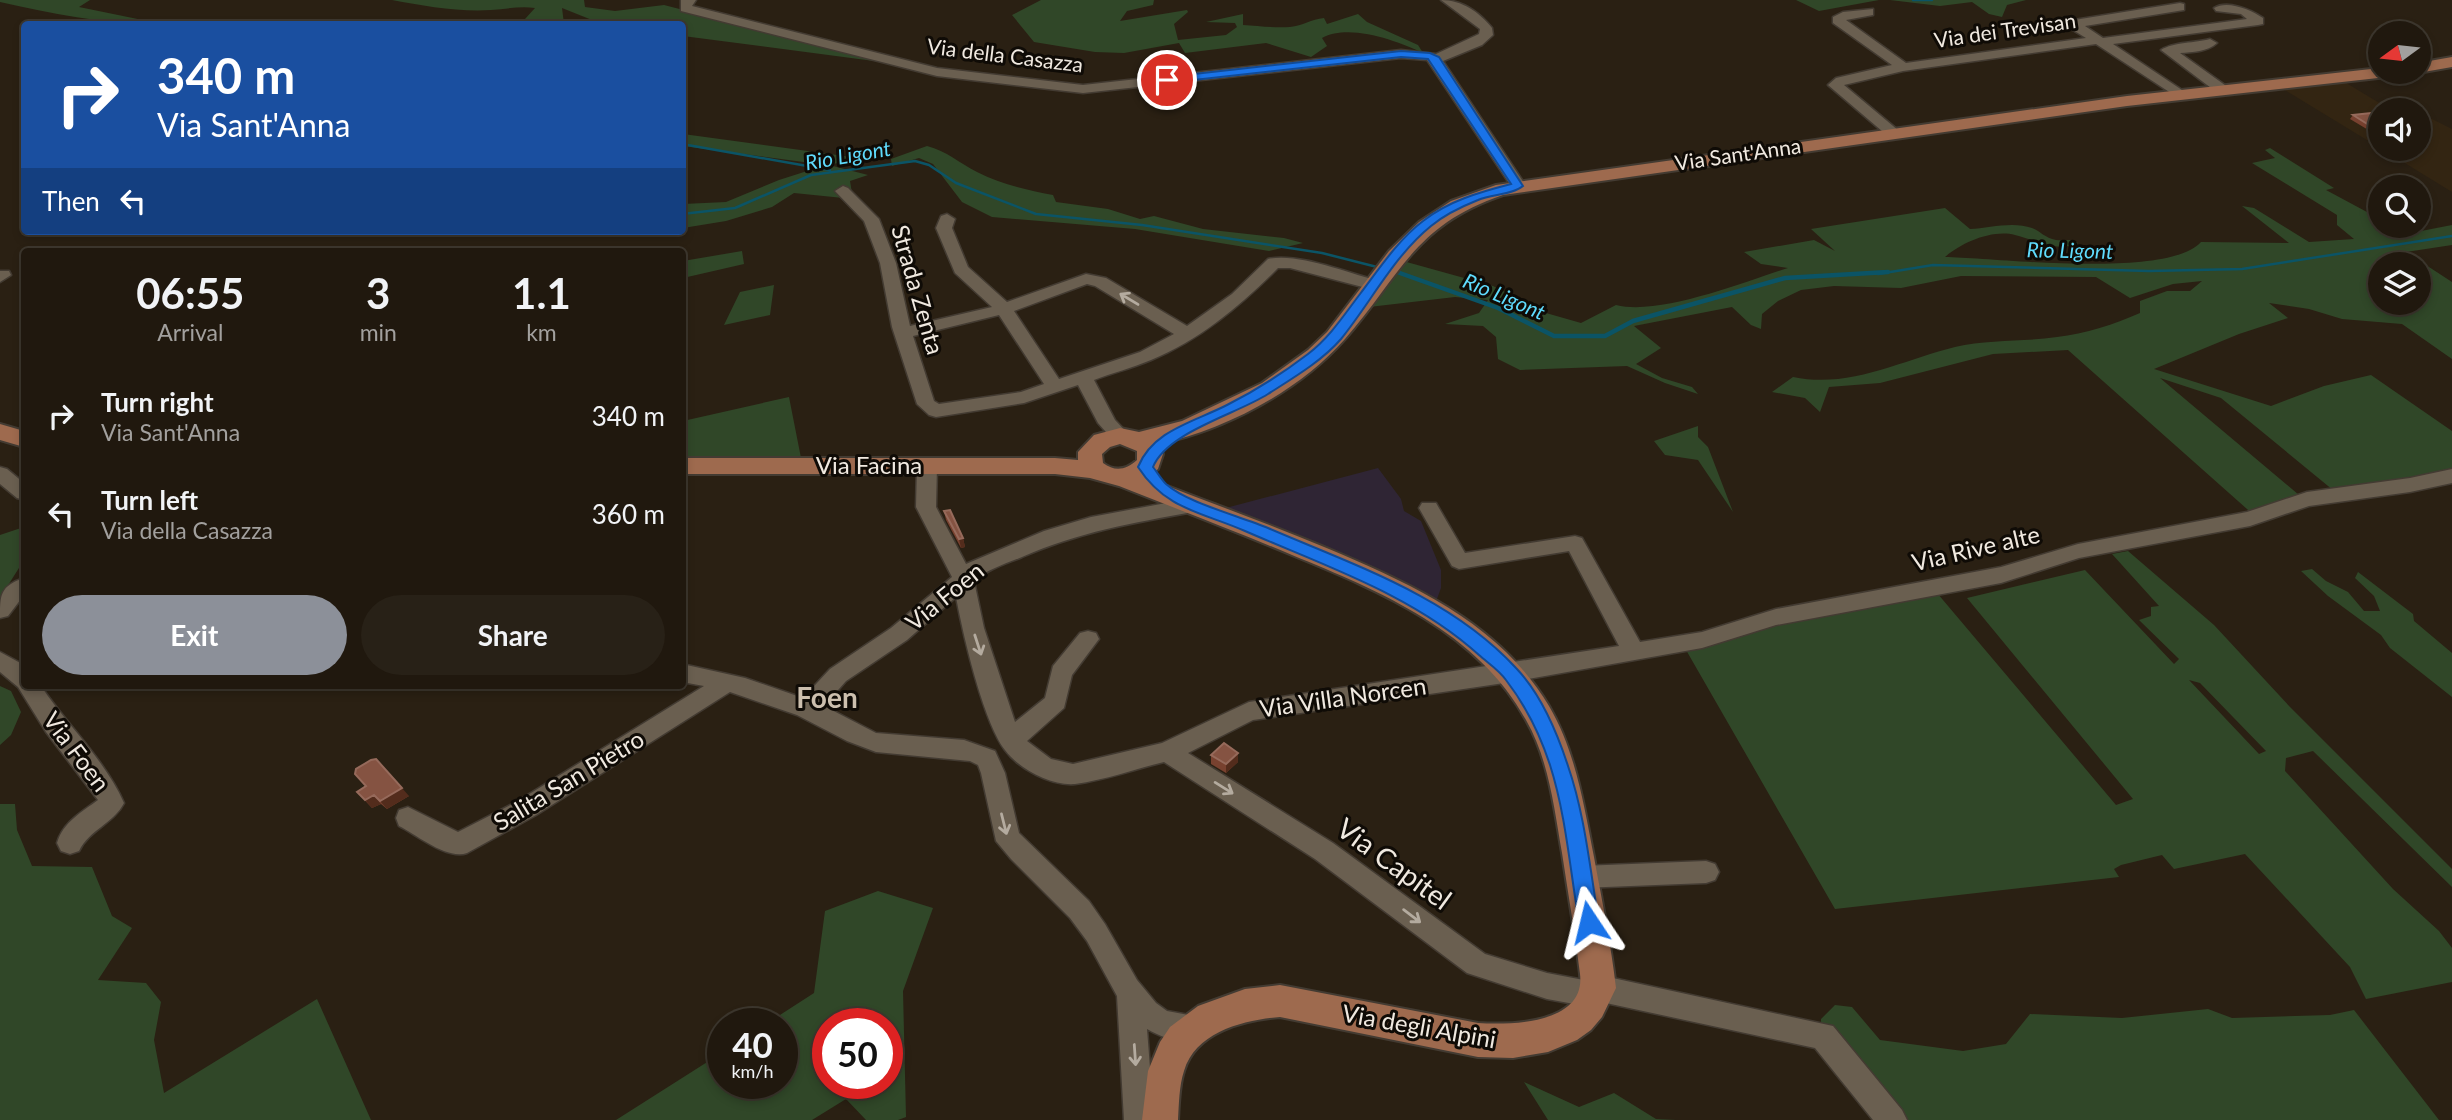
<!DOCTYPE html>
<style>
:root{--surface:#20180e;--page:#282117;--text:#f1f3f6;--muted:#a2a09e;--line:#3d372e;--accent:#8c9099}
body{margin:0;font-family:Lato,sans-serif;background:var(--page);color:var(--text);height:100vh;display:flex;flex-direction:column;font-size:26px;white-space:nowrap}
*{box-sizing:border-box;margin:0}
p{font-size:23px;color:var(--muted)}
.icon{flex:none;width:38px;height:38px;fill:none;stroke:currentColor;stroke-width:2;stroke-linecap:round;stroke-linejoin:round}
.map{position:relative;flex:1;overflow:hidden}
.details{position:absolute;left:21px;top:248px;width:665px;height:441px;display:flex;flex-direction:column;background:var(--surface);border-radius:7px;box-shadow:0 4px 10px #0003,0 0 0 2px var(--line)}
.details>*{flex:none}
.guide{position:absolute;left:21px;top:21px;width:665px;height:214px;border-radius:7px;box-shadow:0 4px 10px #0003,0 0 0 2px var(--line);background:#1a4fa0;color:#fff;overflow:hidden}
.needle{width:46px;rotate:255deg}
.buttons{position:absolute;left:2368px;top:21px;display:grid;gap:14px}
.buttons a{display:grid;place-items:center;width:63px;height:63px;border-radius:50%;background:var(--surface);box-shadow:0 4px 10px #0003,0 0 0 2px var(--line);font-size:35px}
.speed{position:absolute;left:707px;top:1008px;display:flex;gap:14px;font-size:35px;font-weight:700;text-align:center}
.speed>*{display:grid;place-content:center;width:91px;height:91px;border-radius:50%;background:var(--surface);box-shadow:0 4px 10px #0003,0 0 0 2px var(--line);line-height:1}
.speed small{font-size:18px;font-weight:400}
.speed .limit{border:10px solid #d22;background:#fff;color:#111}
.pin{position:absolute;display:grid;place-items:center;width:60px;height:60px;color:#fff;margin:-30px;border:4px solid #fff;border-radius:50%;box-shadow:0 2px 7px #0007}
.me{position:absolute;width:77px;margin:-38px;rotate:350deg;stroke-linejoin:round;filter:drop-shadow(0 0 5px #0008)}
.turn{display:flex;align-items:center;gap:24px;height:147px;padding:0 21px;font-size:32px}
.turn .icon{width:91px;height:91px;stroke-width:2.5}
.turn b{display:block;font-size:49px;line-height:60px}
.then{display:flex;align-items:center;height:66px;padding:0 21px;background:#0003;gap:14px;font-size:26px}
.eta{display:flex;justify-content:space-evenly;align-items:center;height:119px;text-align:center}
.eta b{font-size:42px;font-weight:700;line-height:49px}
.cta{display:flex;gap:14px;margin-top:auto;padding:14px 21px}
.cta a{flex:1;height:80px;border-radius:42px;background:var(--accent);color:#fff;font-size:28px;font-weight:700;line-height:80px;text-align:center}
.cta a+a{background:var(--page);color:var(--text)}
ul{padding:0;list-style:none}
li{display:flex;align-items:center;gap:21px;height:98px;padding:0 21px}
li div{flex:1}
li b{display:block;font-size:26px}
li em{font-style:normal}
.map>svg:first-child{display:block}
.built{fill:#332512}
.education{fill:#2f2534}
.green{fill:#304728;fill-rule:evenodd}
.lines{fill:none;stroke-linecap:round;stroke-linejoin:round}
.stream-far1{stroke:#0b5466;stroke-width:2.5}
.stream{stroke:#0b5466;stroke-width:4.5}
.minor-casing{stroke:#433b32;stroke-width:3}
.major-casing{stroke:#433b32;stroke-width:4}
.minor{fill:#6a5f50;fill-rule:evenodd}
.major{fill:#9e6a4e;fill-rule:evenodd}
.wall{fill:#78412f}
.shaded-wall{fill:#532c1c}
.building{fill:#855342;stroke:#966a5b;stroke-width:2}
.oneway{stroke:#b4ab9f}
.route{fill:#1a73e8;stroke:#114b97;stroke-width:2}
.labels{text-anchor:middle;stroke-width:6;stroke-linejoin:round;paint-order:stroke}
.far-street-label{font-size:21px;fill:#f0e9e0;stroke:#0f0b06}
.far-water-label{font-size:21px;font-style:italic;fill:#5fdbfd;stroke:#0f0b06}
.street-label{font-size:24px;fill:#f0e9e0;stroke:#0f0b06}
.quarter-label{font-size:28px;font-weight:bold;fill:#ccbfae;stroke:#0f0b06}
.near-street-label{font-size:28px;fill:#f0e9e0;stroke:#0f0b06}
</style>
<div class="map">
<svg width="2452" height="1120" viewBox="0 0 2452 1120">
<rect width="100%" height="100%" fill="#2a2013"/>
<!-- built -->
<path class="built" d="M2338,78L2391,110H2380V148L2278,86Z
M2426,116L2452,129V192L2382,149H2418L2419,117Z"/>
<!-- education -->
<path class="education" d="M1378,468L1401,499L1404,511L1421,521L1441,570V588L1434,607L1222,509Z"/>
<!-- green -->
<path class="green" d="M0,0H90L79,7L162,24C106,25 54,14 0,2Z
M392,0H584L585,7L615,11L664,5L889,63L683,36L682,24H602L562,8L564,24H526L525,19L535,8C520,6 506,9 491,10C458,12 424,6 392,0Z
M1041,0H1154L1153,5L1127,11L1120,21L1187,10L1188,12L1174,24L1178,40L1226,35L1237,27L1235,23L1206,22L1243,14V25C1258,26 1275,28 1290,27C1303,26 1311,19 1324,18L1327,24L1358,14L1367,22L1418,45L1423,53C1397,41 1350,23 1322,38L1327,46L1311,57L1266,43L1185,53L1179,43L1124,53L1095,52L1034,42L1012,15Z
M1796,0H1879L1819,11Z
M1890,0H2026L2007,5L2002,17L1989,14L1972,2L1940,6Z
M683,134L859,158L829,165L868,175L850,181L853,199L794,193L772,207L726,221L683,228V204L726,202L779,180L826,165L683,146Z
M927,146C947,151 959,163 977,172C1001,184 1026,190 1053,195L1056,202L1108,209L1140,219L1154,216L1203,229L1284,238L1303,243L1269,251L1135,229L992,217L962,202L933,164L919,158L892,166L891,159Z
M2270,148L2334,188L2326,190L2380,219V226H2398L2416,232L2452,225V245L2406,252L2452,282V359L2402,324L2342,319L2309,309L2269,303L2288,318L2239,334L2154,369L2271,406L2324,386L2371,375L2452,431V476L2339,495L2221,398L2160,378L2305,500L2256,517L2068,350L1993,354L1880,383L1829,387L1820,412L1805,398L1772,392L1793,377C1850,389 1902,360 1955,347C1988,339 2024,342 2057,337C2085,334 2115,324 2140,313V301L2167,291H2190L2202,281L2173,284L2130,298L2096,277L1961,276L1901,288L1834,286L1801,290L1778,301L1762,314L1761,329L1751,325L1732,307L1634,326L1661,348L1636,364L1662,378L1692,387L1698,394L1665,383L1627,366L1520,370L1498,359L1496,337L1483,326L1445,324L1479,313L1488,300L1455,297L1369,307L1403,261L1493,286L1546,313L1581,323L1616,305C1660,316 1744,282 1788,268L1761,264L1744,252L1814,240L1835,251L1811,229L1945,208L1970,229C1989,228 2013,221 2032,228C2040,231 2045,238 2056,240C2065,241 2070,238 2078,243C2057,253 2035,240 2015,235C1992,229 1961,243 1945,257C1997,258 2168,279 2201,242L2289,243L2242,206L2254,208L2309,242L2354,239L2337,225V215L2252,163L2275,158L2265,150ZM2380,264H2418V303H2380Z
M742,251L744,264L683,278V261Z
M774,285L770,315L724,325L740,292Z
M789,397L801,458L683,457V421Z
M1698,426V437L1708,447L1733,512L1698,460L1665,455L1654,441Z
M24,527V560L0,598V535Z
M2128,551L2214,625L2290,707L2452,869V887L2313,751L2286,758L2285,771L2393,889L2439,931L2452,948V982L2366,999L2350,967L2245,854L2174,869L2162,855L2121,865L2114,869L2119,877L1835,909L1682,643L1932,587L2116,805L2133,799L1967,598L2085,570L2174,664L2179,659L2139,620L2151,616V607L2159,606L2112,554ZM2189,680L2200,683L2266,751L2259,754Z
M2312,569L2326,581L2348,592L2364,611H2380L2374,596L2355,578L2358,572L2413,614L2414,621L2452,653V697L2390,648L2381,635L2328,596L2301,571Z
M0,686L11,691L21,712L11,735L0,745Z
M0,804H15L17,830L32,866L92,867L112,916L132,928L98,980L146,983L161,1002L154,1040L164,1093L317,999L371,1120H0Z
M878,891L933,908L903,991L906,1117L898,1120H866L846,1099L812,1120H616L723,1052V1083H782V1024H766L814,993L825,911ZM828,1024H887V1083H828Z
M1835,1005L1852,1007L1880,1040L1963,1051L2006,1044L2030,1014L2122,1018L2208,1009L2232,1018L2330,1015L2354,1010L2439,1120H1883L1821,1040V1019Z
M1524,1082L1579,1107L1614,1093L1656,1119L1676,1120H1548Z"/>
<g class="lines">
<!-- stream-far1 -->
<path class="stream-far1" d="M1913,0H1932
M682,144L830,170
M682,214L735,208L811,175L915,161L929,165L956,183L1036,214L1142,225L1322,253L1381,268
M1393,271L1402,274
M1878,274L1933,265L2149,271L2242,269L2452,236"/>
<!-- stream -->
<path class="stream" d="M1397,272L1498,308L1554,336H1605L1633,321L1785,278L1888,272"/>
<!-- minor casing -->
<g class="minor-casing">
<path id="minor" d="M681,0H696L692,6L937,68L1083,85L1401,50L1436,54L1479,34L1480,29L1441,0C1462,0 1479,12 1492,28L1493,35L1482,45L1443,61L1526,186L1523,189H1513L1427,60L1401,58L1083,93L937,76L681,11Z
M2180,3L2184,4V10L2085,26L2103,38L2247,19L2241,14L2216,11L2214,8C2227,0 2250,9 2263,18V24L2258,25L2113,44L2185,92L2187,95L2180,99L2096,44L1903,71L1844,85L1899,131L1901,134L1899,137H1889L1828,85L1836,78L1892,65L1833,23V17L1843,12L1873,9V15L1846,20L1906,63L2086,38L2068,27V21Z
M2210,39L2217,43C2207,52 2193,52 2180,53L2229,88V94H2219L2161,50C2173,42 2196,43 2210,39Z
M843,186L848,188L879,219L896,263L910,326L992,307L955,273L936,228L941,216L947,214L955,219L952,228L968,267L1007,302L1086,274L1106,278L1187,326L1232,294L1268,259C1298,252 1350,274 1380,281L1382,285L1374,290L1290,268H1278C1241,305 1200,340 1151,360C1132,368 1112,373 1094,380L1115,420L1130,436L1127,440H1113L1098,423L1078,385L1024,403L936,417L929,415L917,404L892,327L880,263L864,221L835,191ZM1087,284L1095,286L1174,334L1140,352L1059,379L1014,311ZM999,315L1044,384L1021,392L939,404L934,401L913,336Z
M0,271H9L11,275L0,282Z
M927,459L934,461L937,466L936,507L966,564L1044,531L1091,517L1193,498L1200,500L1203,505L1200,510L1193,512C1132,523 1079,532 1022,557C1005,564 988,569 974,581L984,628L1015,722L1045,698L1053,666L1080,633L1088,631L1096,633L1099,639L1072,675L1064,708L1027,741L1051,759L1073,764L1162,743L1249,702L1619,646L1569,551L1459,569L1452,566L1419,508L1422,503H1436L1465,553L1575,536L1582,538L1640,642L1702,632L1776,609L2001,567L2078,544L2247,512L2307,492L2410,478L2452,469V483L2410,492L2309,506L2250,526L2079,558L2001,583L1776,625L1702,648L1511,682L1253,720L1188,753L1333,843L1485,954L1547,973L1589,981L1599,975L1833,1026L1902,1110L1907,1120H1873L1815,1048L1606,1003L1596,1008L1547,999L1467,973L1315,859L1164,762C1135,769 1105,780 1075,784C1051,786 1019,769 1005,750C983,721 963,634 956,597L907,640L846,681L824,706L876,733L964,740L995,751L1005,773L1019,833L1089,901L1105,924L1137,980L1156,1003L1167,1011L1205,1018L1209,1028L1205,1038C1186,1045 1164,1039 1147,1029L1154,1120H1124L1117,996L1087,941L1070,918L1011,859L996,841L981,773L978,765L970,761L876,752L847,741L797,715L730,692L536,815L467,853C447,860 417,835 399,826L396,818L399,810L408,807L458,832L518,801L704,686L682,682V664L745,678L803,698L830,669L891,628L952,577L916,507L917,466L920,461Z
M0,467L7,469L24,483V500L17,498L0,484Z
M24,578V595L8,616L0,618C0,595 0,586 24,578Z
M0,652L24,665V686H41C67,725 105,760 124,803C114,823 89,830 79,851L70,854L61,851L57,843C63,822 82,812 98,800L46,732L18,687L0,672Z
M1706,861L1715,864L1719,872L1715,880L1706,883L1581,888L1572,885L1568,877L1572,869L1581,866Z"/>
</g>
<!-- major casing -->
<g class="major-casing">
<path id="major" d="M2452,57V67L2418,73L2413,72H2418V63Z
M2380,68V72H2396L2387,77L2127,106L1503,195C1414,225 1401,275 1345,339C1299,391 1225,430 1158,444L1163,454L1158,469L1147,478C1208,502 1269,524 1329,549C1414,585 1500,624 1549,706C1576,752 1584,806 1594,857C1602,901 1611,944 1616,988L1602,1017L1591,1030L1577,1040L1548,1052L1513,1058L1478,1057L1280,1017C1245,1020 1196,1031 1184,1071C1179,1086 1179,1104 1178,1120H1142L1148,1071L1160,1042L1170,1027L1198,1006L1245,989L1280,985L1478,1023C1512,1025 1586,1024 1580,974C1575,933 1568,893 1562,853C1554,808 1549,760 1526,720C1478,632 1380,591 1292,555C1235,531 1177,509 1119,486L1090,478L1055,474H682V458H1055L1078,460V452L1094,435L1120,428L1139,432L1182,421L1262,383L1308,350L1327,332L1389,251L1419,222L1451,201L1496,185L2127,96ZM1120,444L1137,451V460C1126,470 1115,472 1103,463L1102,454L1110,447Z
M0,424L24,431V447L0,440Z"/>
</g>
<!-- minor -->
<use href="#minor" class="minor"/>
<!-- major -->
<use href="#major" class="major"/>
</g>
<!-- wall -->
<path class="wall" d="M2380,112V137L2350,119L2353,115Z
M944,511L963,538L965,547L961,548L946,520Z
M1211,755L1238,762L1226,773L1211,764Z
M366,786L409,796L387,809L381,804L372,808L357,792Z"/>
<!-- shaded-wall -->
<path class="shaded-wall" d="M2426,132L2423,136L2418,137V133Z
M963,538L965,547L961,548L959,539Z
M1238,753V762L1226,773V764Z
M402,788L409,796L387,809L380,801Z
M374,795L381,804L372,808L365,800Z"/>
<!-- building -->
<path class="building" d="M2380,112V132L2353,115Z
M2418,128L2426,132L2418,133Z
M950,510L963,538L959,539L944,511Z
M1224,743L1238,753L1226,764L1211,755Z
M376,759L402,788L380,801L374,795L365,800L357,792L366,786L355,774L356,769L371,760Z"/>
<!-- one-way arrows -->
<defs><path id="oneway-shaft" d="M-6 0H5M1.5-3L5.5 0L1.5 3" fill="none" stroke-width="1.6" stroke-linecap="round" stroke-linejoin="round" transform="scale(1.75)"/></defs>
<g class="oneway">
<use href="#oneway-shaft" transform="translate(1129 299) rotate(-149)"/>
<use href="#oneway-shaft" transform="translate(978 645) rotate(72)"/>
<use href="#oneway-shaft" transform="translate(1224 788) rotate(32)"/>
<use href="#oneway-shaft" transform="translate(1004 824) rotate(76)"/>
<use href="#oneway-shaft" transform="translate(1412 916) rotate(37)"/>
<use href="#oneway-shaft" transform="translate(1135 1055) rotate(86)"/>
</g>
<!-- route -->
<path class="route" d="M1401,51L1430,53L1439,57L1523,186C1512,195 1492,194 1478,200C1463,206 1443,216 1431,226C1394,256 1371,302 1341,339C1322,361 1293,378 1268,394C1237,414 1167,432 1153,467C1157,472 1161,479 1166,484C1187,503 1240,516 1268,528C1354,565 1451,597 1516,668C1541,694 1557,732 1568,766C1585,815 1590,870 1599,922L1596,928L1589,931L1582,928L1579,922C1570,870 1566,815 1550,765C1540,734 1526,706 1506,680C1499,670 1488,663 1479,655C1413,595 1325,566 1245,531C1202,512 1166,510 1138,467C1153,430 1194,422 1227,405C1255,391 1283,373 1308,354C1330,337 1344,315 1360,294C1379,269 1398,240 1423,221C1448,201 1480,192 1511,184L1428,59L1401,57L1167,83L1162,80L1167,77Z"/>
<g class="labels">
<!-- far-street labels -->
<g class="far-street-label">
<text transform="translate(2005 31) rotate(-8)" y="7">Via dei Trevisan</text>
<text transform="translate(1005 56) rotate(7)" y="7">Via della Casazza</text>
<text transform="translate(1738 155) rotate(-8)" y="7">Via Sant'Anna</text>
</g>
<!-- far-water labels -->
<g class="far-water-label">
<text transform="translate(848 156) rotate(-10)" y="7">Rio Ligont</text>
<text transform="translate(2070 251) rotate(1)" y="7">Rio Ligont</text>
<text transform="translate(1504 297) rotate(23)" y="7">Rio Ligont</text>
</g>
<!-- street labels -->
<g class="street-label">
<text transform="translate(917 290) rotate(74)" y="8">Strada Zenta</text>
<text x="869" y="474">Via Facina</text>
<text transform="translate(1976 549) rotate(-13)" y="8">Via Rive alte</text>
<text transform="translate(945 597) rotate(-39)" y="8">Via Foen</text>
<text transform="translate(1343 698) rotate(-8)" y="8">Via Villa Norcen</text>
<text transform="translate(76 752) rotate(53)" y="8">Via Foen</text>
<text transform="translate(569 781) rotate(-31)" y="8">Salita San Pietro</text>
<text transform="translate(1419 1027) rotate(10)" y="8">Via degli Alpini</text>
</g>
<!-- quarter labels -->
<g class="quarter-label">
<text x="827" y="708">Foen</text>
</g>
<!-- near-street labels -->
<g class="near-street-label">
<text transform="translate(1394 864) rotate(36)" y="10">Via Capitel</text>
</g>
</g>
</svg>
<div class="buttons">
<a><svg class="needle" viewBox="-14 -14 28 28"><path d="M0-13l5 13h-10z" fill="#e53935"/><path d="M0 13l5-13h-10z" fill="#a2a09e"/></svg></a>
<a><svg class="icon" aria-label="sound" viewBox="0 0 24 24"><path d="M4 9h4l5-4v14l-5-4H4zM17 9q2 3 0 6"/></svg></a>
<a><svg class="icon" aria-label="search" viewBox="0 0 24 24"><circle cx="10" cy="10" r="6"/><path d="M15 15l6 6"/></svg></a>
<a><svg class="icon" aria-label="layers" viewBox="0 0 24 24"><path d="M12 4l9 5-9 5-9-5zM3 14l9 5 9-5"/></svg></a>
</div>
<div class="speed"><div>40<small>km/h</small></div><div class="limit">50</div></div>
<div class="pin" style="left:1167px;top:80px;background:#d93025"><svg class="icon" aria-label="arrive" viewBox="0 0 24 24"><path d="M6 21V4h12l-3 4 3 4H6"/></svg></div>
<svg class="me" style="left:1589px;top:922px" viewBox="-20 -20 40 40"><path d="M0-17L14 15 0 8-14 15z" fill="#1a73e8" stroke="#fff" stroke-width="4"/></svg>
<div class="guide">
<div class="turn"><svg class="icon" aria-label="right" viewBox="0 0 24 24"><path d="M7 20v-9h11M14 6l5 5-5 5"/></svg><div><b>340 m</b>Via Sant'Anna</div></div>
<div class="then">Then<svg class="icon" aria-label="left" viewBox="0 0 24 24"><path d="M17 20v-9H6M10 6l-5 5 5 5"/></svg></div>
</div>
<section class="details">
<div class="eta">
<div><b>06:55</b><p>Arrival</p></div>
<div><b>3</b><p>min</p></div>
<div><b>1.1</b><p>km</p></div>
</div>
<ul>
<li><svg class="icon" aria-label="right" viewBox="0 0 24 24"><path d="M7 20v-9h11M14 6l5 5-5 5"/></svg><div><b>Turn right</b><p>Via Sant'Anna</p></div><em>340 m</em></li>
<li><svg class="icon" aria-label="left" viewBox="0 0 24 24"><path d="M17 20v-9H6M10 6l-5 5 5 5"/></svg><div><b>Turn left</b><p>Via della Casazza</p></div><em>360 m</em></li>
</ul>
<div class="cta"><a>Exit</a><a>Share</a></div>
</section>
</div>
